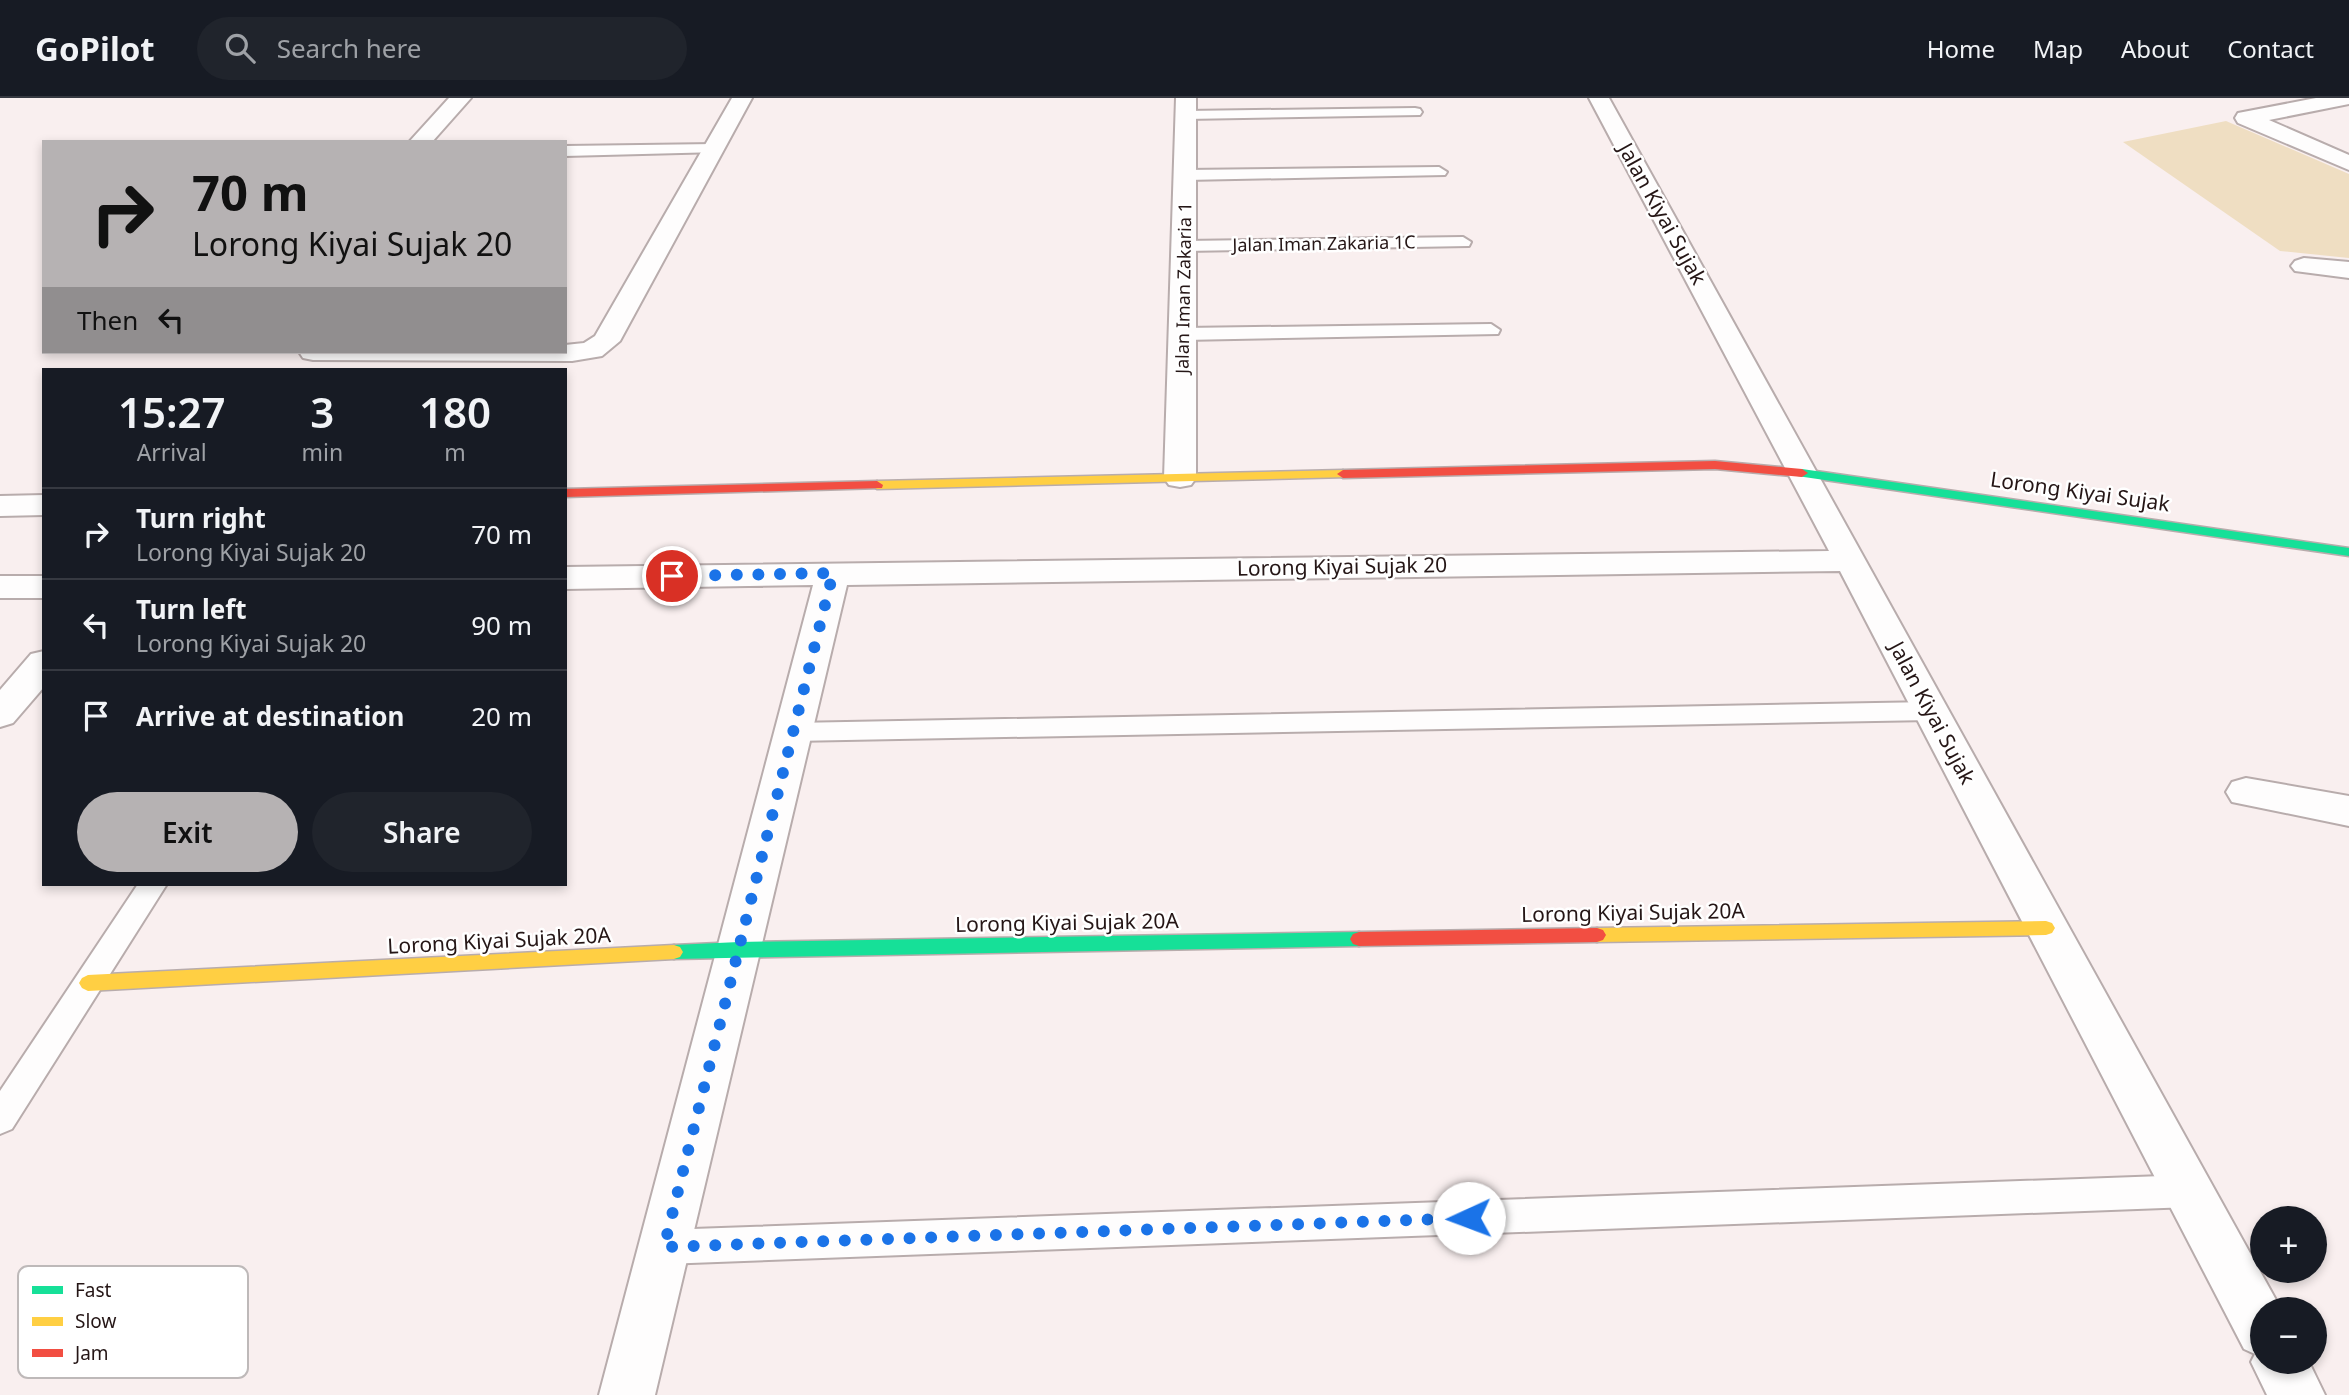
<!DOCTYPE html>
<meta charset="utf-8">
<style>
:root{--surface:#171b24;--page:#20242c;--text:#f1f3f6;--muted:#9ea1a6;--line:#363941;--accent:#b6b2b3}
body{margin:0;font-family:"Noto Sans",sans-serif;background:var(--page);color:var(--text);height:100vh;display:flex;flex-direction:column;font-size:26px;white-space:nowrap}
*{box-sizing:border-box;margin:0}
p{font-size:23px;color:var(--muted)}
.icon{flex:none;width:38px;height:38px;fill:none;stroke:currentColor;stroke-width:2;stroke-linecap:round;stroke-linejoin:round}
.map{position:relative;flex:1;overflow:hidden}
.sheet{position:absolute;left:42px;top:270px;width:525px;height:518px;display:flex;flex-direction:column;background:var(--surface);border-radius:0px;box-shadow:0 4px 10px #0003}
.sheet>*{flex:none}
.hud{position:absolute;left:42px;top:42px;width:525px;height:214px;border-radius:0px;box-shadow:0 4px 10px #0003;background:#b6b2b3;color:#111;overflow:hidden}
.fabs{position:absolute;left:2250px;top:1108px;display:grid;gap:14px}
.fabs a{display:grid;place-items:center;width:77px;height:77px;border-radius:50%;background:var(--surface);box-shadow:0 4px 10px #0003;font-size:35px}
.pin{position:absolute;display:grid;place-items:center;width:60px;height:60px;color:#fff;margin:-30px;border:4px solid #fff;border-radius:50%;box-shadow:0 2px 7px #0007}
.me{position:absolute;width:77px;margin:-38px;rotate:268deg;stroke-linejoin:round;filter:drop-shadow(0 0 5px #0008)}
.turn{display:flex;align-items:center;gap:24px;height:147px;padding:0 35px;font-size:32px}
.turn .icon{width:91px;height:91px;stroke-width:2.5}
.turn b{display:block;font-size:49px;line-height:60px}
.then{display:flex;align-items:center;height:66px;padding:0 35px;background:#0003;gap:14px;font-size:26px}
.eta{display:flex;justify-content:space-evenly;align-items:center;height:119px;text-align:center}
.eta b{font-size:42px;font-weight:600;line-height:49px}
.primary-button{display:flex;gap:14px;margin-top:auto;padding:14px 35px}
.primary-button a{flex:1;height:80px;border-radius:42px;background:var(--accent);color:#111;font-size:28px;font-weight:600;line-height:80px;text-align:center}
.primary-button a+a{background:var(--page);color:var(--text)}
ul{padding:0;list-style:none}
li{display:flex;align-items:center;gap:21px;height:91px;padding:0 35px;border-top:2px solid var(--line)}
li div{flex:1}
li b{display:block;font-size:26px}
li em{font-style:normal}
header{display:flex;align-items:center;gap:42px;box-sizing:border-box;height:98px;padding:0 35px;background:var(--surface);border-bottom:2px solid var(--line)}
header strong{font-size:33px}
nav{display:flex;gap:38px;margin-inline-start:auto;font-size:24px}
.search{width:490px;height:63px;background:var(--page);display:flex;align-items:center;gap:18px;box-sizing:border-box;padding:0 24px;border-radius:38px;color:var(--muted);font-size:26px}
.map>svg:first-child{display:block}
.green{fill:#efdec2}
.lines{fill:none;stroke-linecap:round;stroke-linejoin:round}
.lane-casing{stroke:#b8acac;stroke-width:4}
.street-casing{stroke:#b8acac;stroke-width:4}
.fast-casing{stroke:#b8acac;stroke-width:3}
.slow-casing{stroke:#b8acac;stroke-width:3}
.jam-casing{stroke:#b8acac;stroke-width:3}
.lane{fill:#fefdfd;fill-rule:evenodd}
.street{fill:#fefdfd;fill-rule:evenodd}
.fast{fill:#16e098;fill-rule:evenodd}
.slow{fill:#ffcf43;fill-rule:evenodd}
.jam{fill:#f24e42;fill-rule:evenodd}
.route{stroke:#1a73e8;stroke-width:12;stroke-dasharray:0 21.6}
.labels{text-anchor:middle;stroke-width:5;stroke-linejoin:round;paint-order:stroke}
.far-street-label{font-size:18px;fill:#251616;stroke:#fff}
.street-label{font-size:21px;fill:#251616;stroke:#fff}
.key{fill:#fff;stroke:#beb9b9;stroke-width:2}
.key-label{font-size:19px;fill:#251616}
</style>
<header>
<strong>GoPilot</strong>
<div class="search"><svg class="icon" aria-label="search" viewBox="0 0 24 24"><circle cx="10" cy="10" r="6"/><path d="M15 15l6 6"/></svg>Search here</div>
<nav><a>Home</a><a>Map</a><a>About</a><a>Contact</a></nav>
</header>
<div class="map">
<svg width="2349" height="1297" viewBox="0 0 2349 1297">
<rect width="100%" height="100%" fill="#f9efef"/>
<!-- green -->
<path class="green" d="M2226,23L2349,76V160L2280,153L2123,44Z"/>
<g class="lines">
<!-- lane casing -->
<g class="lane-casing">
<path id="lane" d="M1415,10L1420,11L1422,14L1420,17L1186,21L1179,17L1186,13Z
M715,46L720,48L723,51L720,54L565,58V48Z
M1439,69L1447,74L1445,77L1186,82L1178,77L1186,72Z
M1463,139L1471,144L1469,148L1185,153L1176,148L1185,143Z
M1491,226L1500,232L1498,236L1184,242L1175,236L1184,230Z
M1931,604L1940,607L1944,613L1940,619L1931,622L793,643L784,640L780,634L784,628L793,625Z
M138,786H167L12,1031L0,1036V993Z
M2190,1077L2202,1082L2207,1093L2202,1104L2190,1109L664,1166L651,1161L646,1149L651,1137L664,1132Z"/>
</g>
<!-- street casing -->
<g class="street-casing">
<path id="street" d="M449,0H471L432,44H409Z
M732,0H752L620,243L602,258L572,263L313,262L303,260L299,254H565V247L584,245L595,238Z
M1176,0H1196V380L1191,387L1180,389L1169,387L1164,380Z
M1589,0H1609L2281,1211H2263V1264H2309L2325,1297H2267L2251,1264L2255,1256L2244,1251L1840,473L847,487L655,1297H599L813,487L565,491V469L1829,453Z
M2316,0H2349V6L2269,22L2349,57V72L2238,25L2235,20L2238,15Z
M2304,160L2349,164V180L2295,173L2291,168L2295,163Z
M44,397V417L0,418V398Z
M0,478H44V500H0Z
M44,553V589L13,625L0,629V592L31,556Z
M2246,680L2349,698V728L2232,704L2226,694L2232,684Z"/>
</g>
<!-- fast casing -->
<g class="fast-casing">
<path id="fast" d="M1802,371L2349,450V458L1797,378L1796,375Z
M1359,834L1365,836L1368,841L1365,846L1359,848L674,861L668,859L665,854L668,849L674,847L739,844Z"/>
</g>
<!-- slow casing -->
<g class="slow-casing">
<path id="slow" d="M1343,372L1349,376L1348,379L877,391L871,387L877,383Z
M2046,823L2052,825L2055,830L2052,835L2046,837L1597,844L1591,842L1588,837L1591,832L1597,830Z
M674,847L680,849L683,854L680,859L674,861L88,893L82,890L79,885L82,880L88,877Z"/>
</g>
<!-- jam casing -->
<g class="jam-casing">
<path id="jam" d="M1715,363L1802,371L1808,375L1802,379L1715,371L1343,380L1337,376L1343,372Z
M877,383L883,387L882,390L565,399V391Z
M1597,830L1603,832L1606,837L1603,842L1597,844L1359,848L1353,846L1350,841L1353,836L1359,834Z"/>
</g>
<!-- lane -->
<use href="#lane" class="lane"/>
<!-- street -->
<use href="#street" class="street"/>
<!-- fast -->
<use href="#fast" class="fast"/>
<!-- slow -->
<use href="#slow" class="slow"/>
<!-- jam -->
<use href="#jam" class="jam"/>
</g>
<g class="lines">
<!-- route -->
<path class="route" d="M672,478L833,475L664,1149L1469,1120"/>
</g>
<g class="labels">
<!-- far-street labels -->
<g class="far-street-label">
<text transform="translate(1324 146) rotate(-1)" y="6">Jalan Iman Zakaria 1C</text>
<text transform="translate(1184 190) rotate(-89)" y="6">Jalan Iman Zakaria 1</text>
</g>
<!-- street labels -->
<g class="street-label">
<text transform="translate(1662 116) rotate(61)" y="7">Jalan Kiyai Sujak</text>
<text transform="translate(2080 394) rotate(8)" y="7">Lorong Kiyai Sujak</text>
<text transform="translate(1342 469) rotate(-1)" y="7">Lorong Kiyai Sujak 20</text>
<text transform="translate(1932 615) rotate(62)" y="7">Jalan Kiyai Sujak</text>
<text transform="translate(1633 815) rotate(-1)" y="7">Lorong Kiyai Sujak 20A</text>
<text transform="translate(1067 825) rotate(-1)" y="7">Lorong Kiyai Sujak 20A</text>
<text transform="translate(499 843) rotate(-3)" y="7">Lorong Kiyai Sujak 20A</text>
</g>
</g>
<!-- legend -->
<rect x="18" y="1168" width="230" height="112" rx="10" class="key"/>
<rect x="32" y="1188" width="31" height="8" fill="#16e098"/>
<rect x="32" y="1219" width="31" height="9" fill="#ffcf43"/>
<rect x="32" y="1251" width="31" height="8" fill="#f24e42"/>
<g class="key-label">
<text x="75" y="1199">Fast</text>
<text x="75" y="1230">Slow</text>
<text x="75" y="1262">Jam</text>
</g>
</svg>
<div class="fabs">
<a>+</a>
<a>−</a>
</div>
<div class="pin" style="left:672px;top:478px;background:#d93025"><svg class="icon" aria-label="arrive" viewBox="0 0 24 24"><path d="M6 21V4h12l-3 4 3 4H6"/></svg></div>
<svg class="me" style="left:1469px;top:1120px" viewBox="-20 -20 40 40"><circle r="19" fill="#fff"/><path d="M0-13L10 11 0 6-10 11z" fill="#1a73e8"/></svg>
<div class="hud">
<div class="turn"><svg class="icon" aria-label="right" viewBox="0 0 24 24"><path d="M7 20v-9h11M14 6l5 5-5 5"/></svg><div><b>70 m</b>Lorong Kiyai Sujak 20</div></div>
<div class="then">Then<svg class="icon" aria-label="left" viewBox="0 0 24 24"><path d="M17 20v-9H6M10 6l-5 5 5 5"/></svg></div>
</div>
<section class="sheet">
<div class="eta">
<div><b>15:27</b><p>Arrival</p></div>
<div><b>3</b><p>min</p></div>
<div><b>180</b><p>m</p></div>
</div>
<ul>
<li><svg class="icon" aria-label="right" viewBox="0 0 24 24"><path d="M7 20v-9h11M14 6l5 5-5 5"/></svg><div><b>Turn right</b><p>Lorong Kiyai Sujak 20</p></div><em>70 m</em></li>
<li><svg class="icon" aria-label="left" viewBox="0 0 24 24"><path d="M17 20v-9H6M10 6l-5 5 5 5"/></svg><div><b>Turn left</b><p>Lorong Kiyai Sujak 20</p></div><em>90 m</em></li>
<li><svg class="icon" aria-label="arrive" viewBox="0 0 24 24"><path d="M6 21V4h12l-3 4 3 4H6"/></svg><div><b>Arrive at destination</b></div><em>20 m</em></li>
</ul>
<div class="primary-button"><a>Exit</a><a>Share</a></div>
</section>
</div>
